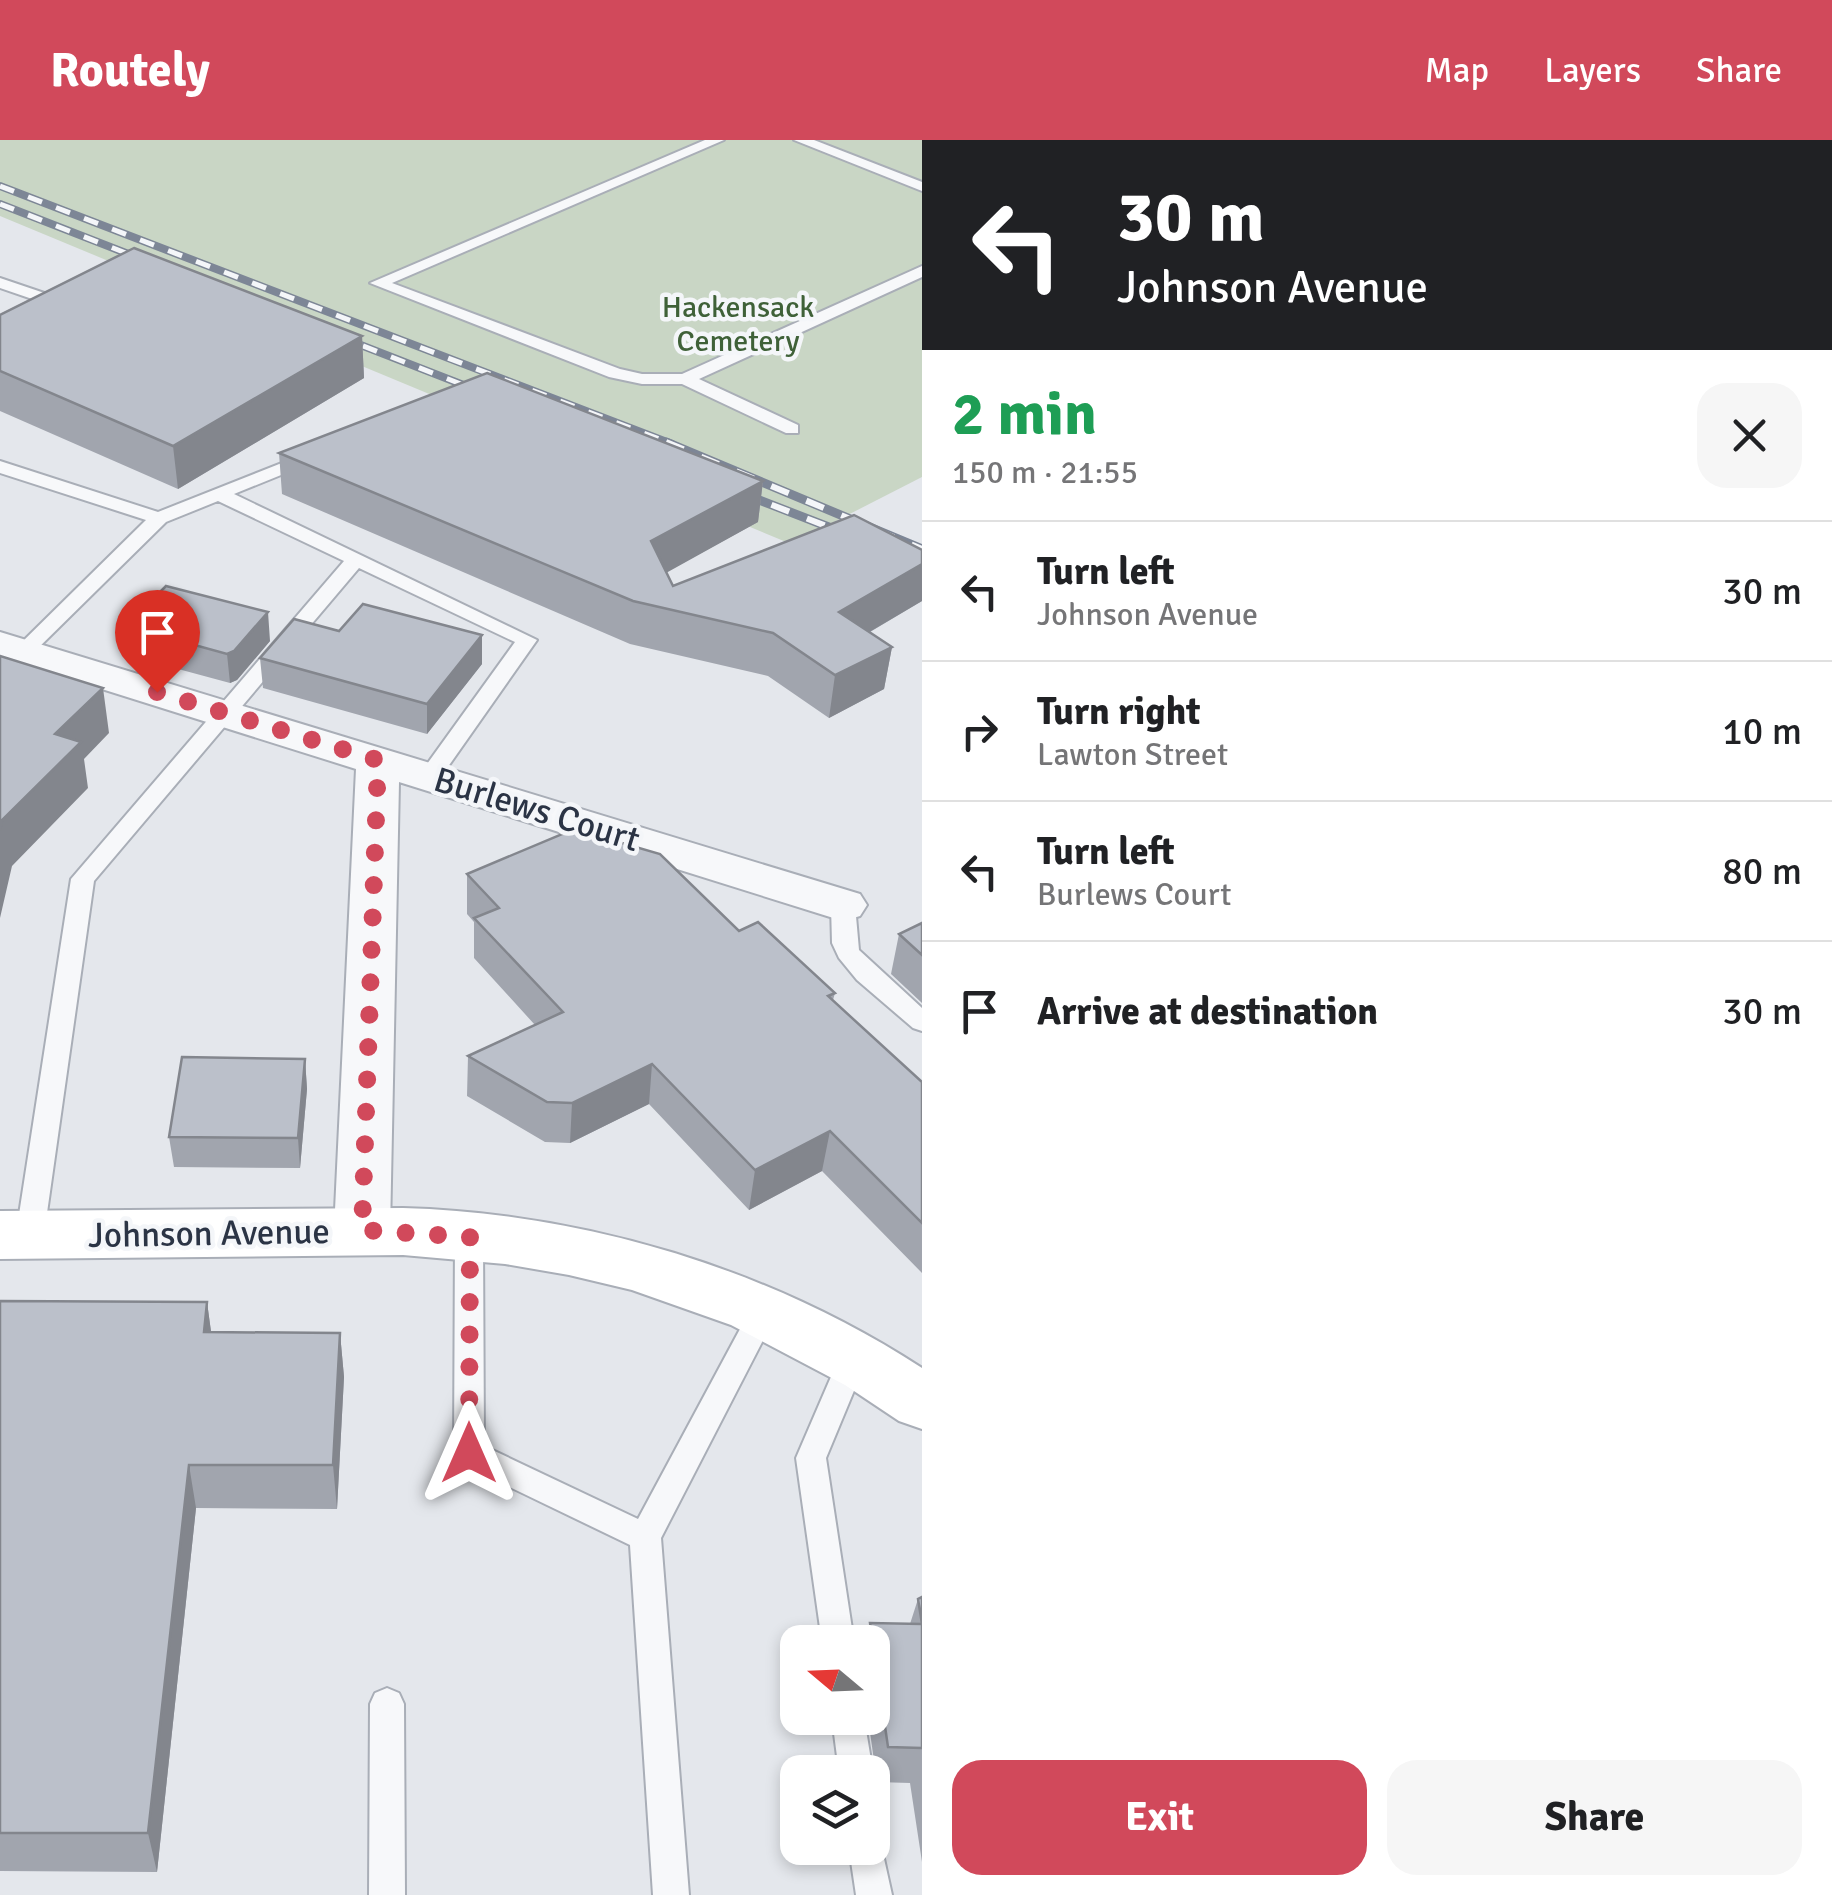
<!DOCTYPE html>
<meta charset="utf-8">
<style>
:root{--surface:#fff;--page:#f6f6f6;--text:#202124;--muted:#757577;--line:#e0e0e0;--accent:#d1495b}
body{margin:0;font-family:Signika,sans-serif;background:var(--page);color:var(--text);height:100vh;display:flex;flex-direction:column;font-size:38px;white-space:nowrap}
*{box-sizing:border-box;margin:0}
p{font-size:32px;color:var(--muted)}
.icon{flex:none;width:55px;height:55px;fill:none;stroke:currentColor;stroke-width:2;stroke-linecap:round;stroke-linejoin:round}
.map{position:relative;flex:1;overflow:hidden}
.panel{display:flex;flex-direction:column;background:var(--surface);width:910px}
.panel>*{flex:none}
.guide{background:#202124;color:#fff;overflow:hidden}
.needle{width:65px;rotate:289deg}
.controls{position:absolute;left:780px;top:1485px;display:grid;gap:20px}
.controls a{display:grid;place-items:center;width:110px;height:110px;border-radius:20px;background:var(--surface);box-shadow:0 5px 15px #0003;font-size:50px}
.pin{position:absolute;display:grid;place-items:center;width:85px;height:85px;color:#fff;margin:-102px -42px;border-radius:50% 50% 50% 0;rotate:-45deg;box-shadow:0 0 10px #0007}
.pin .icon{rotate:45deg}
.me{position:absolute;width:110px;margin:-55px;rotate:0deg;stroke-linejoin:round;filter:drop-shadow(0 0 8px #0008)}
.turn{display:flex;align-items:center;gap:35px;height:210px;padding:0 30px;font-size:45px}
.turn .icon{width:130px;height:130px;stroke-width:2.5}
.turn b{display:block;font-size:70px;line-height:85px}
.round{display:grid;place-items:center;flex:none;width:105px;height:105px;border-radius:30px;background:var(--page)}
.summary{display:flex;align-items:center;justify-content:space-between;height:170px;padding:0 30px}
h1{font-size:60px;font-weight:800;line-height:75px;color:#1e9e55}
.action{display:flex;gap:20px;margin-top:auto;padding:20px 30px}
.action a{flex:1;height:115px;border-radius:30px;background:var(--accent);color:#fff;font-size:40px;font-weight:800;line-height:115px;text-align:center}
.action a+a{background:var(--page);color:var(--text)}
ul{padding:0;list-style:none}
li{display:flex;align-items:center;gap:30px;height:140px;padding:0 30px;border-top:2px solid var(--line)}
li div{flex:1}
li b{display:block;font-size:38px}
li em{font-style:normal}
header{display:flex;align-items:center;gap:60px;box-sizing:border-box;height:140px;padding:0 50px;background:var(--accent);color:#fff}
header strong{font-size:48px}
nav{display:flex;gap:55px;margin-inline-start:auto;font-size:35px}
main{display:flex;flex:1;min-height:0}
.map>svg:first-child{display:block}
.green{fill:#c9d6c5}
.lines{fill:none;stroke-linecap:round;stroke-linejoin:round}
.lane-casing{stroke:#a9aeb7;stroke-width:4}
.street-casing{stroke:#a9aeb7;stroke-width:4}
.secondary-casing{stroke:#a9aeb7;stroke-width:4}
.lane{fill:#f7f8fa;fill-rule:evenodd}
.street{fill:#f7f8fa;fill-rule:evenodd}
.secondary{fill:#fff;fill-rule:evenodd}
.rail-far1-casing{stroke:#7d8696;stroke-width:8}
.rail-casing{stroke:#7d8696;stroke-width:9}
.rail-far1{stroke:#f4f6f9;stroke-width:5;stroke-dasharray:15;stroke-linecap:butt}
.rail{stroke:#f4f6f9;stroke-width:6;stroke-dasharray:19;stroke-linecap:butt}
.wall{fill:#a1a5ae}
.shaded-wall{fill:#83868d}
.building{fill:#bbc0ca;stroke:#83868d;stroke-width:2.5}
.route{stroke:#d1495b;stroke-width:18;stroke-dasharray:0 32.4}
.labels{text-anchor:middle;stroke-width:9;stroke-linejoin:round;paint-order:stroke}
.far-park-label{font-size:30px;fill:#3f6138;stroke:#f4f6f9}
.street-label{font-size:35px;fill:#2b3445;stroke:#f4f6f9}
</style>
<header>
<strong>Routely</strong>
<nav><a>Map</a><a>Layers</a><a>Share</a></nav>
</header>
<main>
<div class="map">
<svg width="922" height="1755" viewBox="0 0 922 1755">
<rect width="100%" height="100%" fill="#e4e7ec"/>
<!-- green -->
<path class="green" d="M0,0H922V337L791,404L0,76Z"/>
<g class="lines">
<!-- lane casing -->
<g class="lane-casing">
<path id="lane" d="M705,0H724L392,143L620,229L642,234H682L922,126V137L699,239L798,285V293H786L682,244H642L609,237L370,143Z
M794,0H814L922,42V51Z
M0,138L62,159L64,162L0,190V179L41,162L0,148Z
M312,311L321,316L318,320L234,354L537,500L438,641H422L419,636L422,631L515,502L359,428L94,741L44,1094L40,1102L30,1105L20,1102L16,1094L71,739L344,421L218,361L166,382L31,515H17L14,511L17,507L146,380L0,333V321L158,372Z
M843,757L855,765L859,810L922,868V891L913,888L857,840L839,818L832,803L831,765Z
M469,1086L479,1089L483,1097L484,1306L638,1379L754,1163L764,1159L774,1163L778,1171L661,1398L689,1755H653L630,1405L458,1322L454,1313L455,1097L459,1089Z
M853,1205L863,1209L868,1217L826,1318L854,1502H822L796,1318L843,1209Z
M387,1548L399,1553L404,1564L405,1755H369L370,1564L375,1553Z
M832,1578H864L873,1632L872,1633L839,1632Z
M872,1693L879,1696L892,1755H856L849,1708H872Z"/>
</g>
<!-- street casing -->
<g class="street-casing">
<path id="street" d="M0,492L860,754L867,765L860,776L843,781L399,642L390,1091L381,1106L362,1113L343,1106L334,1091L356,629L0,517Z"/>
</g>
<!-- secondary casing -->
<g class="secondary-casing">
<path id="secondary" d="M403,1068C585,1073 770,1129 922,1228V1289L899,1281L845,1245L731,1185L632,1150L569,1135L505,1124L403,1115L0,1119V1071Z"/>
</g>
<!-- lane -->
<use href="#lane" class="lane"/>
<!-- street -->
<use href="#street" class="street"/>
<!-- secondary -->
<use href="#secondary" class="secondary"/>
<!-- rail-far1 casing -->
<g class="rail-far1-casing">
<path id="rail-far1" d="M0,46L672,304
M0,64L149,122
M335,195L484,253"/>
</g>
<!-- rail casing -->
<g class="rail-casing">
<path id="rail" d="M666,302L922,409
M736,351L852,396"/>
</g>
<!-- rail-far1 -->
<use href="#rail-far1" class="rail-far1"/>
<!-- rail -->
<use href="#rail" class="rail"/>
</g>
<!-- wall -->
<path class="wall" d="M0,175L362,196L364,238L178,349L0,271Z
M279,313L763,341L758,382L666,432L673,446L922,410V461L870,492L892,507L884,549L829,578L768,536L630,504L282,354Z
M126,486L270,501L237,540L230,543L130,516Z
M339,491L482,524L427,594L263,548L260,518Z
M467,734L739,791L835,853L833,860L922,942V1133L822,1031L749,1070L649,964L570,1003L545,1002L467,956L468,916L535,885L474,818V782L467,774Z
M922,783V863L891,834L899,794Z
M305,919L307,949L300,1028L174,1027L169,997Z
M0,1161L207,1162L211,1192L340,1193L344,1237L337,1369L196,1368L157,1732L0,1731Z
M922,1457V1722L910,1643L877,1642L868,1578H872V1502H865L870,1483L910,1484L918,1459Z"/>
<!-- shaded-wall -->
<path class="shaded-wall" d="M362,196L364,238L178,349L173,306Z
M763,341L758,382L648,443L651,401Z
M922,424V461L832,514L839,472Z
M268,472L270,501L237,540L230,543L227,514Z
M482,495V524L427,594V564Z
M892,507L884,549L829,578L835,535Z
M103,548L109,593L84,619L88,648L12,726L0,778V690L2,680L55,594Z
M305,919L307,949L300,1028L298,998Z
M652,924L649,964L570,1003L572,963Z
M830,991L822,1031L749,1070L755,1030Z
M207,1162L213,1206L204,1192Z
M340,1193L344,1237L337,1369L333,1325Z
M189,1325L196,1368L157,1732L148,1693Z"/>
<!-- building -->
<path class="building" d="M134,108L362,196L173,306L0,231V175Z
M487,233L763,341L651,401L673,446L854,375L922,410V424L839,472L892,507L835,535L773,493L633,461L279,313Z
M166,446L268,472L234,511L227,514L126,486Z
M363,464L482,495L427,564L260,518L294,479L339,491Z
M0,516L103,548L55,594L81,602L2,680L0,690Z
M574,689L660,714L739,791L758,782L835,853L828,856L922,942V1083L830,991L755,1030L652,924L572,963L547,962L468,916L563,872L474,778L499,768L467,734Z
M922,783V815L899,794Z
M182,917L305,919L298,998L169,997Z
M0,1161L207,1162L204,1192L340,1193L333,1325H189L148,1693H0Z
M922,1457V1608L888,1607L870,1483L922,1484L918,1459Z"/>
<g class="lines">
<!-- route -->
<path class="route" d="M157,552L378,620L362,1090L470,1097L469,1313"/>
</g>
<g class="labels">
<!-- far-park labels -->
<g class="far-park-label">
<text x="738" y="177">Hackensack<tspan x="738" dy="34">Cemetery</tspan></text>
</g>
<!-- street labels -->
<g class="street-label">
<text transform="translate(537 669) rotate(17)" y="12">Burlews Court</text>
<text transform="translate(209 1093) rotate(-1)" y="12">Johnson Avenue</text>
</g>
</g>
</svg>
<div class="controls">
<a><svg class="needle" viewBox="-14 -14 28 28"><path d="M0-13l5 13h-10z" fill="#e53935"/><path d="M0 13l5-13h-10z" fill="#757577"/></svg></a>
<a><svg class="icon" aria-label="layers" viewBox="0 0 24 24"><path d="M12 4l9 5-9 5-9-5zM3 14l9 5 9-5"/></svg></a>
</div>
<div class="pin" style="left:157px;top:552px;background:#d93025"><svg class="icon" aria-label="arrive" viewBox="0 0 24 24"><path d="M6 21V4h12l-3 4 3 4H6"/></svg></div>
<svg class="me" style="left:469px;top:1313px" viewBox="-20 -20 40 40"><path d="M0-17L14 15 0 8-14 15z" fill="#d1495b" stroke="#fff" stroke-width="4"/></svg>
</div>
<section class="panel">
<div class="guide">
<div class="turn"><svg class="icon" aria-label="left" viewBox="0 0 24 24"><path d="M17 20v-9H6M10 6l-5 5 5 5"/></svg><div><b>30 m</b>Johnson Avenue</div></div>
</div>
<div class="summary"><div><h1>2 min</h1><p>150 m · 21:55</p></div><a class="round"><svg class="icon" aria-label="close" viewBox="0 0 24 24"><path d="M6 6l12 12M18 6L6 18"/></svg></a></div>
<ul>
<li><svg class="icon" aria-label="left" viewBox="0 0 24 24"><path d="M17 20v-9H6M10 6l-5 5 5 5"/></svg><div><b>Turn left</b><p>Johnson Avenue</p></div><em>30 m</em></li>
<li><svg class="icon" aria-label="right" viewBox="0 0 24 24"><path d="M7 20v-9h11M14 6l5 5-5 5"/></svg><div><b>Turn right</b><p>Lawton Street</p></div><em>10 m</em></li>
<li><svg class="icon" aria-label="left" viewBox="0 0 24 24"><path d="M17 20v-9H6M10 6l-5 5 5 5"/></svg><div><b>Turn left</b><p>Burlews Court</p></div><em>80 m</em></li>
<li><svg class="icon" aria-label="arrive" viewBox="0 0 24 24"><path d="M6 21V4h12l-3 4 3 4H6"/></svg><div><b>Arrive at destination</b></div><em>30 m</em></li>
</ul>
<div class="action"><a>Exit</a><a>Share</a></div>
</section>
</main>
